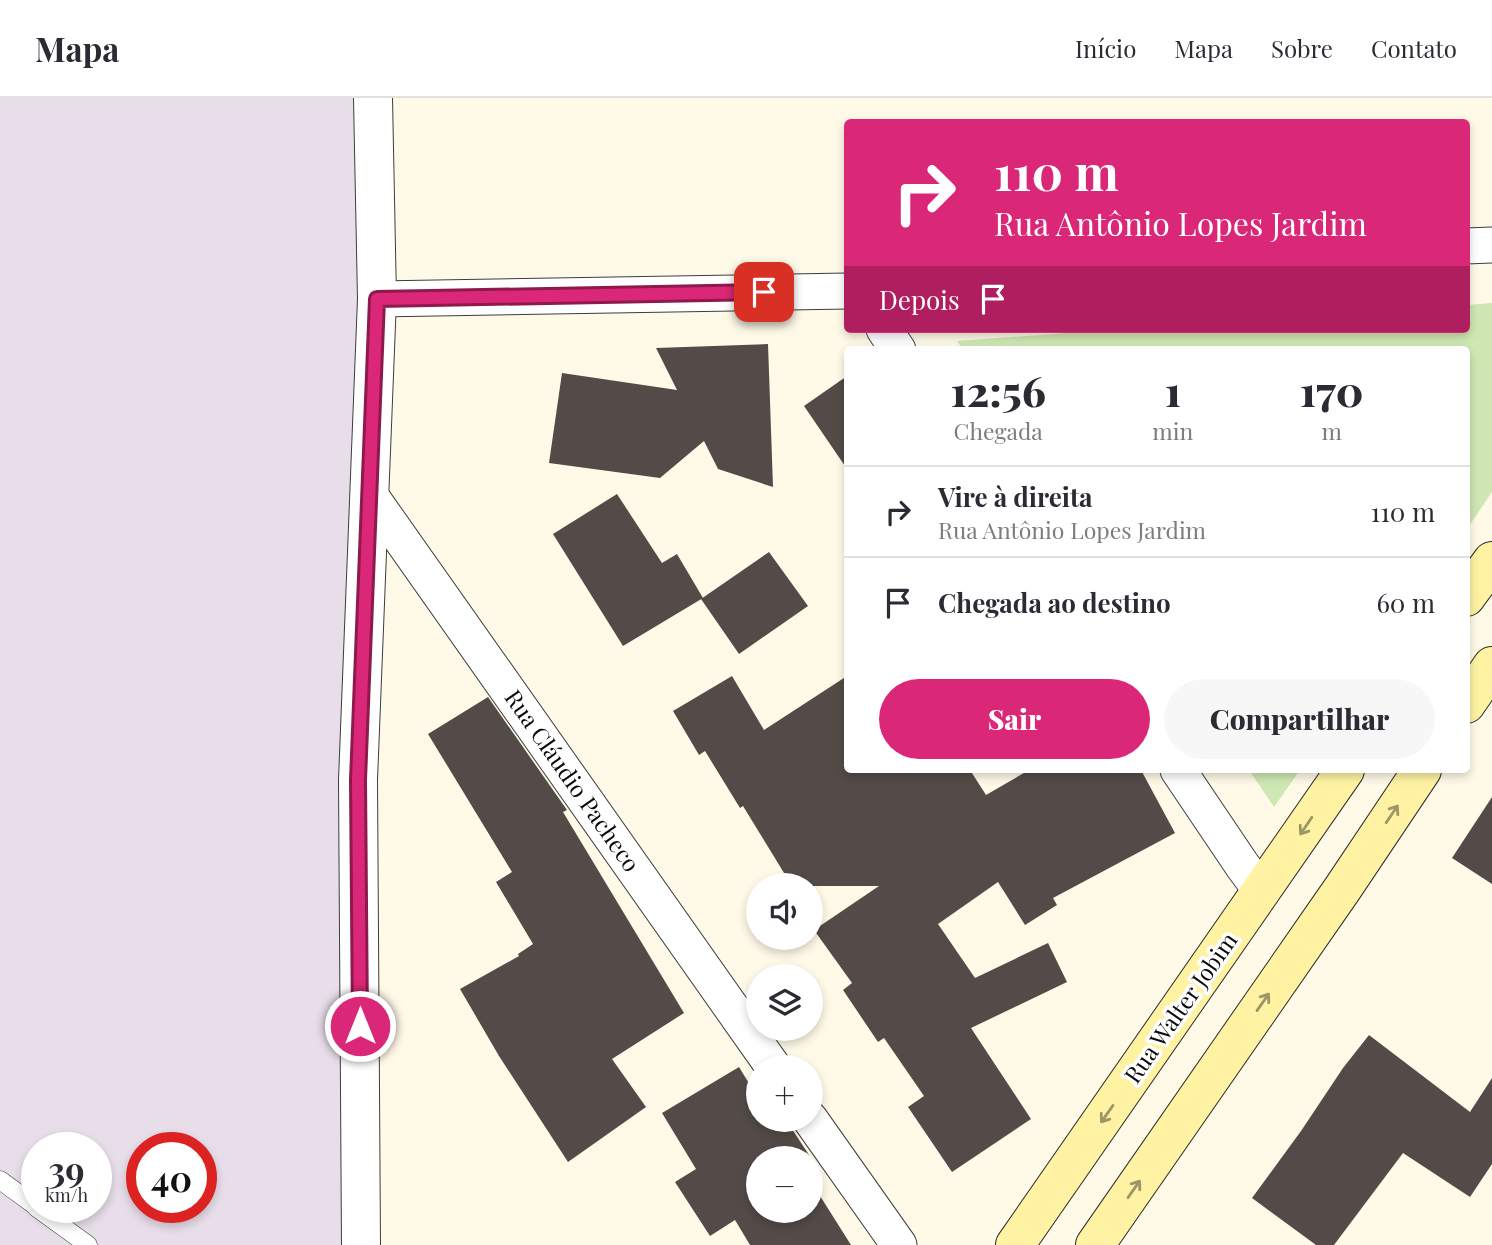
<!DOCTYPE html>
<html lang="pt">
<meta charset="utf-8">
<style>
:root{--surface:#fff;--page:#f7f7f7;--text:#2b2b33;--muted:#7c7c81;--line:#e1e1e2;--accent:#db2777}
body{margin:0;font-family:"Playfair Display",serif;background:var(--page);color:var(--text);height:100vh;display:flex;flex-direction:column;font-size:26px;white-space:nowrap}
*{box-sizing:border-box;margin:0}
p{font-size:23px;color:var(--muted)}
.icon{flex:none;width:38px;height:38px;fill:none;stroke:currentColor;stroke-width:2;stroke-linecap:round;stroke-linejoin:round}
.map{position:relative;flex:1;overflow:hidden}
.drawer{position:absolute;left:844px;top:248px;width:626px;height:427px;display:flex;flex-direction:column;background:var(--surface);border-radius:7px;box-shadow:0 4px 10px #0003}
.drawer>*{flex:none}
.banner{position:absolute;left:844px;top:21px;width:626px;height:214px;border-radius:7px;box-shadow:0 4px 10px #0003;background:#db2777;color:#fff;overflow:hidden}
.fabs{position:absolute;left:746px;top:775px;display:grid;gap:14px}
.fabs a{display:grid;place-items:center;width:77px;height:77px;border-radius:50%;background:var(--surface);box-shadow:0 4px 10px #0003;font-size:35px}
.speed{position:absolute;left:21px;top:1034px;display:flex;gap:14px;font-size:35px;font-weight:700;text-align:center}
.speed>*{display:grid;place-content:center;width:91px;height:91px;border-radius:50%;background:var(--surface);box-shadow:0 4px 10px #0003;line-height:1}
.speed small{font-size:18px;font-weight:400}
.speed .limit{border:10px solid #d22;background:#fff;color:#111}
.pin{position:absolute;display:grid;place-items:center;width:60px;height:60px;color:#fff;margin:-30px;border-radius:14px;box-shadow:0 4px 10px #0006}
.me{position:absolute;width:77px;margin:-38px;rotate:0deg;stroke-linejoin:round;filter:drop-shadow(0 0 5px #0008)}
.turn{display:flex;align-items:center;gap:24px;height:147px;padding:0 35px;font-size:32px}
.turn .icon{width:91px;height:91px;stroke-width:2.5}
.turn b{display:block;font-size:49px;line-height:60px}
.then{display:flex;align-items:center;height:66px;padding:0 35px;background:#0003;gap:14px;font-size:26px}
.eta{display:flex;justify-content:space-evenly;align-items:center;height:119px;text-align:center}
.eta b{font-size:42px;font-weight:800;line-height:49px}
.cta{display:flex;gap:14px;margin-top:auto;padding:14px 35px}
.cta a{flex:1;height:80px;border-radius:42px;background:var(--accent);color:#fff;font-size:28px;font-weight:800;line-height:80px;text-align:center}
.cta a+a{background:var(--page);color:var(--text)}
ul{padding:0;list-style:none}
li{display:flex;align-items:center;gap:21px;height:91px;padding:0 35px;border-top:2px solid var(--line)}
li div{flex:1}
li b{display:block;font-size:26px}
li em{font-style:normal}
header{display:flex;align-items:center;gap:42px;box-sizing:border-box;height:98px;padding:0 35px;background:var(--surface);border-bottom:2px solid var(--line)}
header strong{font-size:33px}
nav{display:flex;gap:38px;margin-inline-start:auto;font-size:24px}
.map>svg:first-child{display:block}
.industrial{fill:#e8deea;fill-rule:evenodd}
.green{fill:#cfe8b3}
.building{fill:#534b47}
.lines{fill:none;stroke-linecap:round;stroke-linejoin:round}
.service-casing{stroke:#3d3d3d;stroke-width:19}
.minor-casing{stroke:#3d3d3d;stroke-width:37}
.tertiary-casing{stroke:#3d3d3d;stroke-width:40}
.secondary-casing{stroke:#2c2c2c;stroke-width:40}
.service{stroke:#fff;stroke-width:18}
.minor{stroke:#fff;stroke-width:35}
.tertiary{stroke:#fff;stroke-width:38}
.secondary{stroke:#fff3a3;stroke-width:38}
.oneway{stroke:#9d9666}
.route-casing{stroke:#8e194d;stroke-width:18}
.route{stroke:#db2777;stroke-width:12}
.labels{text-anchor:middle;stroke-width:7;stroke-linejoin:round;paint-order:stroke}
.street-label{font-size:23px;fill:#0a0a0a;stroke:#fff}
</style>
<header>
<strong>Mapa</strong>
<nav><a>Início</a><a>Mapa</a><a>Sobre</a><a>Contato</a></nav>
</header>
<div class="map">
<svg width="1492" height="1147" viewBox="0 0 1492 1147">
<rect width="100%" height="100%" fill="#fffae8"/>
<!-- industrial -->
<path class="industrial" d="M0,0H363L350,1147H0ZM37,1050H96V1110H37ZM142,1050H201V1110H142Z"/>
<!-- green -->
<path class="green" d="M1492,205V394L1467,431L1466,252H963L957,243L1123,231H1466L1467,207Z
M1249,672H1300L1274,709Z"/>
<!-- building -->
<path class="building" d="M768,246L773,389L718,371L704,343L660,380L549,365L562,275L677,292L656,250Z
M847,278V371L804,308Z
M617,396L662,465L677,456L703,500L623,548L553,436Z
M769,454L808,508L739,556L701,501Z
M732,578L764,632L847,578V672H970L986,697L1029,672H1141L1175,735L1053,800L1057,807L1025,827L998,784L938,826L975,880L1048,845L1067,884L971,930L1031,1021L952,1074L908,1009L924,998L884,940L878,944L843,892L852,885L814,832L879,788H792L743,708L740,710L705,653L699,657L673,613Z
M488,599L567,712L563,714L684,915L612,961L646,1009L568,1064L499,958L460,891L519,858L518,856L533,846L496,784L512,774L428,636Z
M1492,699V786L1452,760Z
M1369,937L1470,1014L1492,980V1066L1470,1099L1403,1055L1334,1147H1316L1252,1100L1301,1033L1343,970Z
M739,969L758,1000V1022H786L817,1069L810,1073V1060H758V1113H810V1082L851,1147H750L735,1122L710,1138L675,1084L696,1071L662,1015Z"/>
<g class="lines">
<!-- service casing -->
<g class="service-casing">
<path id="service" d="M0,1082L37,1109
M37,1110L88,1147"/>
</g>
<!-- minor casing -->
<g class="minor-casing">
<path id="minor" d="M1466,148L1492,147
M377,201L847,193
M884,231L898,252
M370,397L774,970
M1178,672L1242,767L1262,794
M810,1021L899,1147"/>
</g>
<!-- tertiary casing -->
<g class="tertiary-casing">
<path id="tertiary" d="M361,1147L358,682L377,201L373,0"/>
</g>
<!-- secondary casing -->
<g class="secondary-casing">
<path id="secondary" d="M1466,499L1492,463
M1466,606L1492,568
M1015,1147L1345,672
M1095,1147L1343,790L1422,672"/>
</g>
<!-- service -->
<use href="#service" class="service"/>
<!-- minor -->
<use href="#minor" class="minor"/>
<!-- tertiary -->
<use href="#tertiary" class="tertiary"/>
<!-- secondary -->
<use href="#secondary" class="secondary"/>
</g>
<!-- one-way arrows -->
<defs><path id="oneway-shaft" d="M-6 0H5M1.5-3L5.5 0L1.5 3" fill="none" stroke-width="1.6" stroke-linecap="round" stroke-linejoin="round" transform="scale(1.75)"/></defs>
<g class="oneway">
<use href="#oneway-shaft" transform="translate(1392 716) rotate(-56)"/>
<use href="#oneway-shaft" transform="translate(1306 728) rotate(124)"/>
<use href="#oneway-shaft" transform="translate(1263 904) rotate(-55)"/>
<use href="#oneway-shaft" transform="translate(1107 1016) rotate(125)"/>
<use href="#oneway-shaft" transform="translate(1134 1091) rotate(-55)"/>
</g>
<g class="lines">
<!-- route casing -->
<g class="route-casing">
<path id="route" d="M360,928L358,682L377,201L764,194"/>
</g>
<!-- route -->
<use href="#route" class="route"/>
</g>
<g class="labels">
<!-- street labels -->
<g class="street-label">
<text transform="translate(572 683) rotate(55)" y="8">Rua Cláudio Pacheco</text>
<text transform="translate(1181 910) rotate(-55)" y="8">Rua Walter Jobim</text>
</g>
</g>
</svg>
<div class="fabs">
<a><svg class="icon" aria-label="sound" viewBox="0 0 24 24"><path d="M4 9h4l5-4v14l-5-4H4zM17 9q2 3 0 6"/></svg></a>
<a><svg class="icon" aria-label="layers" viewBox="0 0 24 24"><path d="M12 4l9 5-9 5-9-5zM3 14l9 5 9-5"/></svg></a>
<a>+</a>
<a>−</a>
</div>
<div class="speed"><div>39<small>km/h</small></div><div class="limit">40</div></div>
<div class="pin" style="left:764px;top:194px;background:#d93025"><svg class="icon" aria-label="arrive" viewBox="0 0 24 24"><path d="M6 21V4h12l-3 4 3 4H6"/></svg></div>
<svg class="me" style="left:360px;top:928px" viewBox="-20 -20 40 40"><circle r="17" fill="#db2777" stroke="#fff" stroke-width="3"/><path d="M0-11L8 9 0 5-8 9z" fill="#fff"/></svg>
<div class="banner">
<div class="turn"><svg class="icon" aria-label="right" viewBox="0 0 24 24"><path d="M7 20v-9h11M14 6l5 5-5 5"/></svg><div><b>110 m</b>Rua Antônio Lopes Jardim</div></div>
<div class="then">Depois<svg class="icon" aria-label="arrive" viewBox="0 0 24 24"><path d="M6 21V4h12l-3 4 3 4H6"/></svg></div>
</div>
<section class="drawer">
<div class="eta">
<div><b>12:56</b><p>Chegada</p></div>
<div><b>1</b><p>min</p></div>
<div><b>170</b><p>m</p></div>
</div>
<ul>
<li><svg class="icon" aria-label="right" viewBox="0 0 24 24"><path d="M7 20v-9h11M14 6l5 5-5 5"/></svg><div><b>Vire à direita</b><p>Rua Antônio Lopes Jardim</p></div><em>110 m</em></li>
<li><svg class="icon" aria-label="arrive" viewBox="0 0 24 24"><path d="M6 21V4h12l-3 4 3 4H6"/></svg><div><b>Chegada ao destino</b></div><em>60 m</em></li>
</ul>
<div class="cta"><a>Sair</a><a>Compartilhar</a></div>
</section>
</div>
